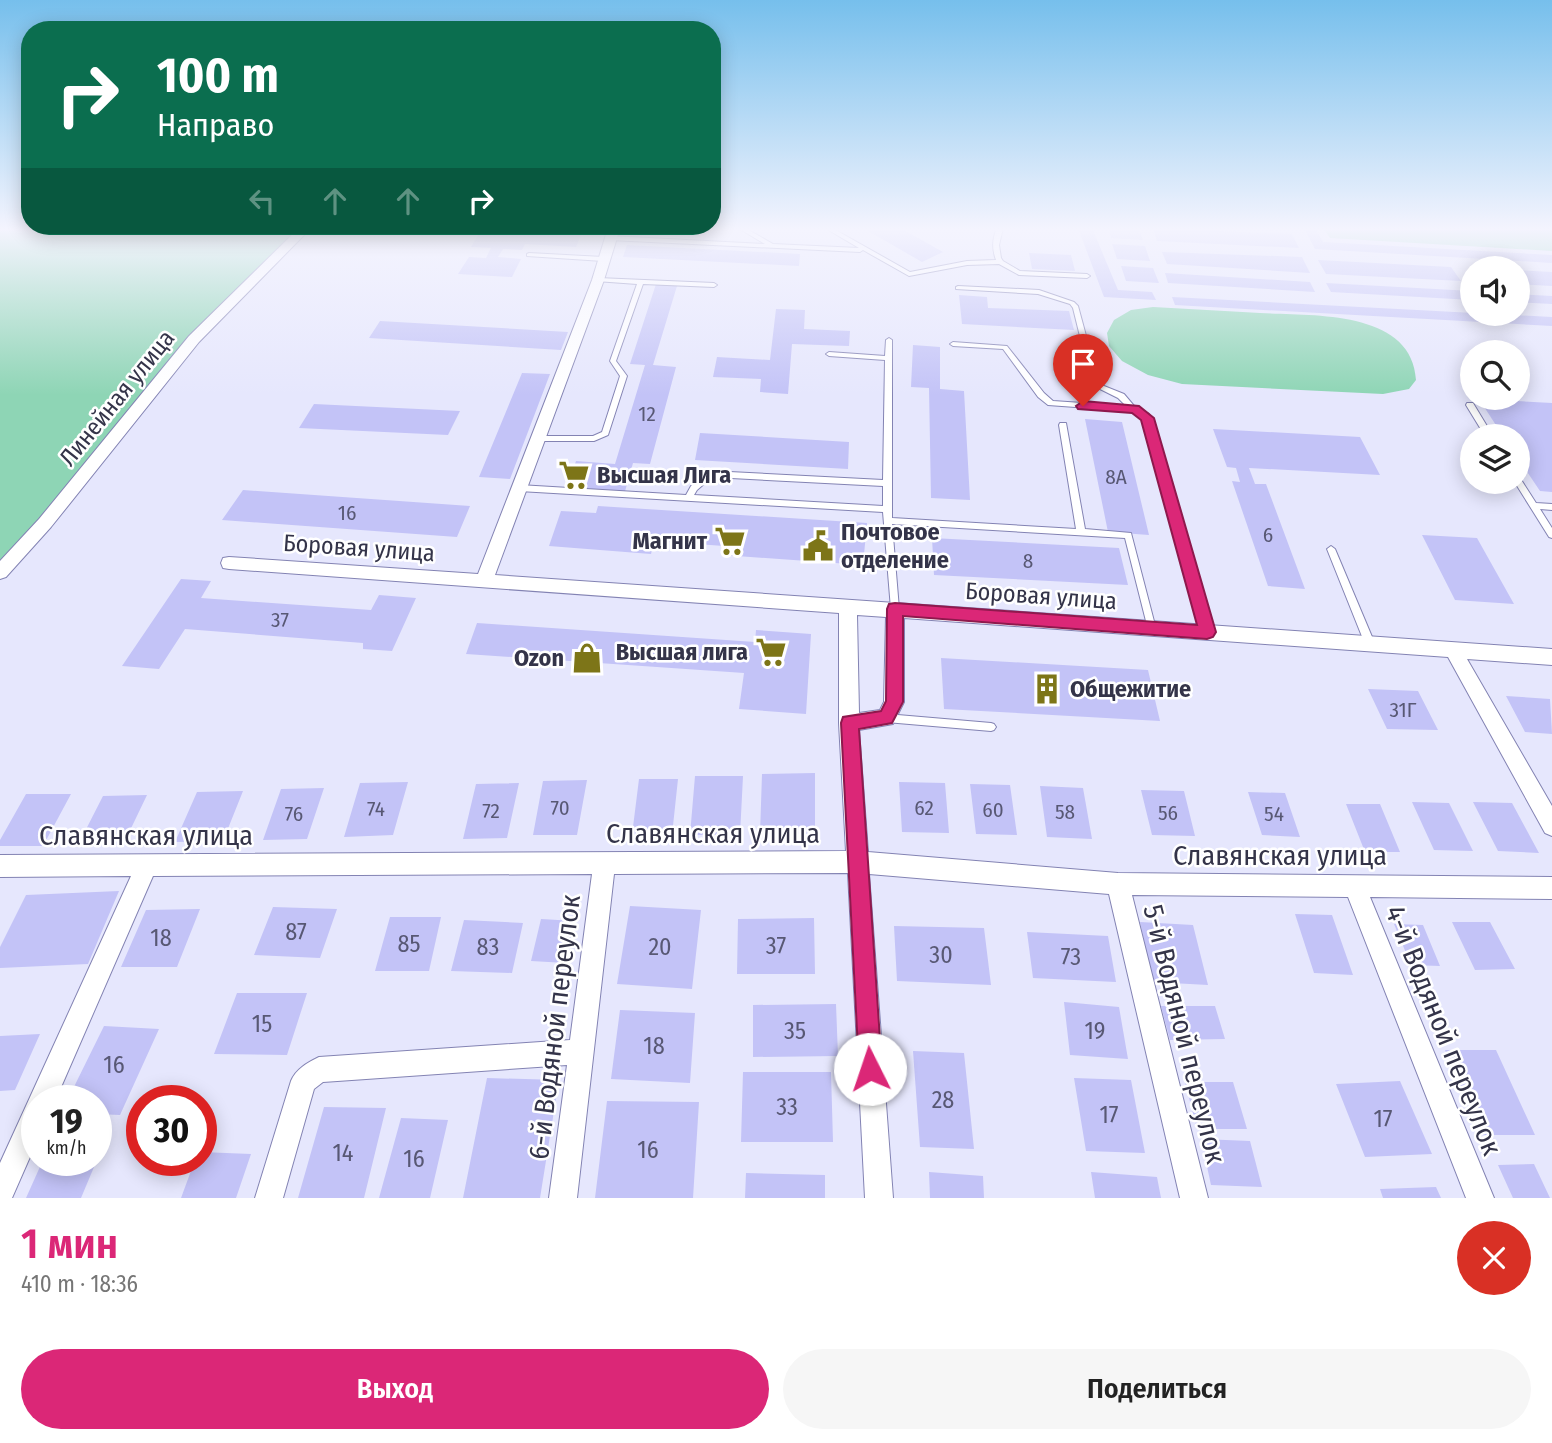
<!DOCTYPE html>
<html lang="ru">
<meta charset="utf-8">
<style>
:root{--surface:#fff;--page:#f6f6f6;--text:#222;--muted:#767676;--accent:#db2777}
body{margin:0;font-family:"Fira Sans Condensed",sans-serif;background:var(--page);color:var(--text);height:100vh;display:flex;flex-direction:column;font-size:26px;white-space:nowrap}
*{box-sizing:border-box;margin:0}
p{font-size:23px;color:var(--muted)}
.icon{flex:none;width:38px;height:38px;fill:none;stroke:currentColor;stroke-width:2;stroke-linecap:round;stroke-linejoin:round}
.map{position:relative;height:1198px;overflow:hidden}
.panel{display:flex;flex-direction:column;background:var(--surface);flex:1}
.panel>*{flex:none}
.top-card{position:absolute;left:21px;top:21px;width:700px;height:214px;border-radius:28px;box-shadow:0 4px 18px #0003;background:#0b6e4f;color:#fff;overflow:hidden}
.buttons{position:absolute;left:1460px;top:256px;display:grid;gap:14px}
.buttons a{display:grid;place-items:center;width:70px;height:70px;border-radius:50%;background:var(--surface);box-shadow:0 4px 18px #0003;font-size:35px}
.speed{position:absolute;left:21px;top:1085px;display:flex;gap:14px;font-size:35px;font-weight:700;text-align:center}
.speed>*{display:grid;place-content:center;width:91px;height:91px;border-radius:50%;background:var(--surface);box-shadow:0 4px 18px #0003;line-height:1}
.speed small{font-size:18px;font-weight:400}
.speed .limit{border:10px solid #d22;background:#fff;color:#111}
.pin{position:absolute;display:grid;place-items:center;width:60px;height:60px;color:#fff;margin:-72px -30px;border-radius:50% 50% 50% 0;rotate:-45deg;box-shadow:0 0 7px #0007}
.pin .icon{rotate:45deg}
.me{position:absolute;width:77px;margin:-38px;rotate:356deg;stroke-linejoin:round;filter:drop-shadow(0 0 5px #0008)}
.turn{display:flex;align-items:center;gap:24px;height:147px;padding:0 21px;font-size:32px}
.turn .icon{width:91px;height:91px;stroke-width:2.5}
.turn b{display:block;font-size:49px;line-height:60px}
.lanes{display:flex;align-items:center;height:66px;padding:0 21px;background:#0003;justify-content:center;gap:35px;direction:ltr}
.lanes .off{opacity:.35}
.round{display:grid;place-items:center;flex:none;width:74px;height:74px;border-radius:37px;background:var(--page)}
.overview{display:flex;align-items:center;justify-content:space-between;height:119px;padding:0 21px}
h1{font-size:42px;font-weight:600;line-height:52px;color:var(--accent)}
.action{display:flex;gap:14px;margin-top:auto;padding:14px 21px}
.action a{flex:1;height:80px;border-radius:42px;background:var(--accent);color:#fff;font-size:28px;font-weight:600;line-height:80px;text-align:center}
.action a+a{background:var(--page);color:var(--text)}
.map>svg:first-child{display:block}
.green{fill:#8ed5b5}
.building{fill:#c3c3f7}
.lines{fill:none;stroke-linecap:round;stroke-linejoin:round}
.service-casing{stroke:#8383b3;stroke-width:2}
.minor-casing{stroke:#8383b3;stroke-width:2}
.service{fill:#fff;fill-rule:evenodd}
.minor{fill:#fff;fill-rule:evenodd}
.route{fill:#db2777;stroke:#8e194d;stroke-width:2}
.labels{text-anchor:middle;stroke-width:5;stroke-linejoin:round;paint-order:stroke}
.number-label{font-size:21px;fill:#585874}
.street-label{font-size:24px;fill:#343449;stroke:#fff}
.poi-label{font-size:24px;font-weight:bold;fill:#343449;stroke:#fff;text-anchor:start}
.near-number-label{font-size:24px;fill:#585874}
.near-street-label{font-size:28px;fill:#343449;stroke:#fff}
</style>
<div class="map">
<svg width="1552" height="1198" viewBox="0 0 1552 1198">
<rect width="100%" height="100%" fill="#e6e7fd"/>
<!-- green -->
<path class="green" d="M0,228H305L194,339L0,572Z
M1323,228H1552V251L1330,238Z
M1153,307C1189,309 1225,311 1260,313C1311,316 1412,309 1416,380L1409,389L1383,394L1182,384L1148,375L1122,361L1109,346L1107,333L1114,320L1131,310Z"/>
<!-- building -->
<path class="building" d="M555,228H563L561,231L582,232L576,247L525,244L522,250L503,249L498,257L521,259L512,277L458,274L469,257L486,258L491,248L471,247L480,232L525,234L527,229L553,231Z
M863,228H900L943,252L922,262Z
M1078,228H1092L1118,290L1152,292L1156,300L1104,297Z
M1109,228H1138L1143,240L1111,238Z
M1153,228L1292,234L1299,248L1157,241Z
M1304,228H1315L1323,242L1552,255V263L1315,249Z
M1112,244L1145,246L1150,261L1117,259Z
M627,245L800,254L799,266L623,257Z
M1162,252L1302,257L1310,273L1167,264Z
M1029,253L1071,255L1075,271L1032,269Z
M1318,260L1451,267L1461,281L1326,274Z
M1121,266L1153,268L1159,283L1126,281Z
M1517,270L1552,272V286L1517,284Z
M1165,273L1310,282L1315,292L1168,283Z
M1326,283L1472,291V300L1331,292Z
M656,284L677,286L653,365L676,367L650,464L633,463L624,495L566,491L576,461L615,464L645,365L630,364Z
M1517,294L1552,296V304L1517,302Z
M959,295L987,297L988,308L1069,311L1074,330L962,324Z
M1172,297L1552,317V326L1175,305Z
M776,309L805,310L804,329L850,331L849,346L792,344L788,394L760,392L761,379L713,377L717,357L770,360Z
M380,321L568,332L561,350L369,338Z
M913,345L940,347V389L964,391L970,500L931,498L929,388L911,387Z
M522,373L550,374L510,479L479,477Z
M1479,399L1552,403V492L1540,491L1517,457V436H1503Z
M314,404L460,411L448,435L299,428Z
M1085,419L1122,422L1149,535L1108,532Z
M1213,429L1360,437L1380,475L1249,468L1255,484H1266L1305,589L1268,586L1232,481L1240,482L1236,468L1227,467Z
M700,433L849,442L848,469L695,460Z
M243,490L470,506L457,537L222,520Z
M598,506L867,523L863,565L723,555L724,546L654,541L651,554L549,546L561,511L596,513Z
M1422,535L1477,538L1514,604L1455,600Z
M932,538L1119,548L1128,585L934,575Z
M181,579L211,581L201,598L371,610L379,595L416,598L392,651L363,649V643L185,629L159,669L122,666Z
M477,623L755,642L756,630L811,634L806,714L739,709L744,673L466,654Z
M941,658L1148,670L1160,721L944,709Z
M1368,689L1418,691L1438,730L1387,729Z
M1506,696L1550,699L1552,734L1525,732Z
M815,773V834H760L762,774Z
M695,776H743L740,835H690Z
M639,779H678L672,835H632Z
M587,780L577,835H533L543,781Z
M408,782L393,835L344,837L360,783Z
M899,782L945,783L949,833L902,832Z
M519,783L507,838L463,839L476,784Z
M970,784L1010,785L1017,835L976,834Z
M1040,786L1083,788L1092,839L1047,837Z
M324,788L307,839L263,840L281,789Z
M1141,790L1184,791L1195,836L1152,835Z
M243,791L223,841L175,842L197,792Z
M1248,792L1285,793L1300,837L1262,835Z
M26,794H71L43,846H0V840Z
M147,795L123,845H78L103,796Z
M1412,802L1449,803L1473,851L1434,850Z
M1473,802L1512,803L1539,853L1498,851Z
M1346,804H1380L1400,852H1365Z
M119,891L88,964L0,968V947L26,895Z
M630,906L701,910L692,989L617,984Z
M273,907L337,909L320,958L254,955Z
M200,909L177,967H121L146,910Z
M1295,914L1332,915L1353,975L1314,973Z
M390,917H441L429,971H375Z
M814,918L815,974H737L738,919Z
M541,919L575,921L566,963L531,961Z
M464,920L523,923L512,973L451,971Z
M1140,922L1193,925L1208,985L1153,982Z
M1452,922H1490L1515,969L1475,970Z
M1394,924L1423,925L1440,966L1411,965Z
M894,926L984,928L991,985L897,981Z
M1027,932L1108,936L1116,982L1033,978Z
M237,993H307L287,1055L214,1054Z
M1064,1002L1119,1007L1128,1059L1070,1055Z
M836,1004L838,1056L753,1057V1005Z
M1161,1006H1215L1225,1039L1170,1040Z
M620,1010L695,1013L690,1083L611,1079Z
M104,1026L159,1029L120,1115L96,1114V1101H67Z
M40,1034L15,1090L0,1091V1036Z
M1445,1050H1496L1535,1135H1482Z
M913,1051L964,1053L974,1149L920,1147Z
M743,1072H831L833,1142H741Z
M487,1078L559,1080L540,1198H463Z
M1074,1078L1131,1080L1145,1153L1086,1151Z
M1400,1081L1432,1154L1365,1157L1336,1084Z
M1185,1082H1233L1247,1129H1197Z
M607,1101L699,1102L693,1198H595Z
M324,1107L386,1108L364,1198H298Z
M401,1118L448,1120L430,1198H379Z
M96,1136H107L81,1198H26L43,1160H96Z
M1201,1139L1250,1141L1262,1187L1211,1185Z
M201,1152L251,1154L236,1198H181L195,1160H201Z
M1534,1164L1550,1198H1513L1498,1165Z
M929,1172L983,1176L984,1198H930Z
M1091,1172L1157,1177L1161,1198H1095Z
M746,1173L825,1175V1198H745Z
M1436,1187L1441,1198H1383L1380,1189Z"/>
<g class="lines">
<!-- service casing -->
<g class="service-casing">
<path id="service" d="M738,228H745L773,244L859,248L825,228H832L910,272L967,261L996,260C992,249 992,239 997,228H1003L999,245L1001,258L1003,261L1020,271L1087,274L1090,276L1087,278L1019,275L999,264L967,265L909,276L863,250L860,252L610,240L607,238L610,236L765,244Z
M529,253L603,257L606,259L603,261L527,256V254Z
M598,278L714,283L717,285L714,287L643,284L616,361L627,376L608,435L594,441H535L534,439L538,436H593L602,432L620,376L610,361L637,284L596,281L595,280Z
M958,286L1039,290L1074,302L1078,306L1099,384L1124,394L1135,407L1149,414L1212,633L1210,636H1204L1202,633L1142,415L1131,411L1048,405L1038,397L1003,349L953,346L950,344L953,342L1007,346L1044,393L1053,401L1126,406L1118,398L1092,385L1073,308L1070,304L1038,294L956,289V287Z
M889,338L892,340V518L1076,529L1059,425L1060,423H1066L1085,529L1131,533L1156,629L1155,632H1149L1148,629L1125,538L892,524L899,609L898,611H892L891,609L883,512L519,491L515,488L519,485L686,495L691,486L710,471L883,480L885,360L829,356L826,354L829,352L885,356L886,340ZM712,477L883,486V506L694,495L697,490Z
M1467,403H1473L1493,436H1485L1466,405Z
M1517,477L1520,478L1536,503L1552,504V510L1540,509L1552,528V538L1549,537L1514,481H1517Z
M1331,546L1335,549L1375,644L1373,647L1370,648L1367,647L1365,644L1327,549Z
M886,714L991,723L994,724L996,727L994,730L991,731L886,722L883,721L881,718L883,715Z"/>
</g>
<!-- minor casing -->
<g class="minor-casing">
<path id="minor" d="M299,228H311L199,342L51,527L6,577L0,579V561L39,519L189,336Z
M608,228H620L604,280L495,575L1552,649V665L1467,659L1552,806V836L1545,833L1448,657L904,618V702L893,724L859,730L868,852L1118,873L1552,877V899L1370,897L1494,1198H1466L1348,897L1132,895L1208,1198H1180L1109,894L869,874L893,1198H865L848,873L614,874L577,1198H549L567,1065L323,1082L314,1089L283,1198H255L291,1081C296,1069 307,1063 319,1057L570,1040L592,874L153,876L55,1101H37V1141L12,1198H0V1163L131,876L0,877V855L846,851L839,723V613L229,569L223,568L221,563L223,558L229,557L478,574L592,280ZM857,615L886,617L884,702L880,710L859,713Z"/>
</g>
<!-- service -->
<use href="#service" class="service"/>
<!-- minor -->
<use href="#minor" class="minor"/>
</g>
<!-- sky -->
<linearGradient id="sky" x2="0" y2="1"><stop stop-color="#76bfec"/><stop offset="0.58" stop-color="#f4f4fe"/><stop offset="1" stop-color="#f4f4fe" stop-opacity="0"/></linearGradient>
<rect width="1552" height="395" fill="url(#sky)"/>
<!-- route -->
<path class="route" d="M1083,401L1139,406L1154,418L1216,632L1213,637L1207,639L903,616V702L892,723L859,729L882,1069L879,1077L870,1080L862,1077L859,1069L841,723L843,717L881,711L886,701L887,609L889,604L895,603L1197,625L1141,420L1132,413L1078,409L1076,406Z"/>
<!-- icons -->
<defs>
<g id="supermarket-bare" transform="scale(2.415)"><path d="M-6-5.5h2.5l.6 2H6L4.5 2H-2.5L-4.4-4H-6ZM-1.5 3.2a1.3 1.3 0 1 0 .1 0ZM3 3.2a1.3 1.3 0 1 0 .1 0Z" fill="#7d7518" stroke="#fff" stroke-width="2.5" paint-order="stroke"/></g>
<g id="civic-bare" transform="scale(2.415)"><path d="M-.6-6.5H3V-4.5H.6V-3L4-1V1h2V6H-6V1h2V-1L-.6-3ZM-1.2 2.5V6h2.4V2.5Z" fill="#7d7518" stroke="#fff" stroke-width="2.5" paint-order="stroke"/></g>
<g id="shop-bare" transform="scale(2.415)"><path d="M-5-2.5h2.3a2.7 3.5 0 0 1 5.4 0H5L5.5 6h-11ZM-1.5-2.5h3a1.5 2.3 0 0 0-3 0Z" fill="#7d7518" stroke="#fff" stroke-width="2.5" paint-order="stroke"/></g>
<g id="building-bare" transform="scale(2.415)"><path d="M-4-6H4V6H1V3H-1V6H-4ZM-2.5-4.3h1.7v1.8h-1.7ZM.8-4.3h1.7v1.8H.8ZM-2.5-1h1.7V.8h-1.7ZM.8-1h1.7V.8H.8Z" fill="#7d7518" stroke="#fff" stroke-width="2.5" paint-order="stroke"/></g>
</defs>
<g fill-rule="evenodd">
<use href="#supermarket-bare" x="574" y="475"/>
<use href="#supermarket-bare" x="730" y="541"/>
<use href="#civic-bare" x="818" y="546"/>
<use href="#supermarket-bare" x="771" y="652"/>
<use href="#shop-bare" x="587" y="658"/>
<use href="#building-bare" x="1047" y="689"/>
</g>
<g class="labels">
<!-- number labels -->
<g class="number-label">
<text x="647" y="421">12</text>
<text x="1116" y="484">8А</text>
<text x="347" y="520">16</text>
<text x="1268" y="542">6</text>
<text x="1028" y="568">8</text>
<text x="280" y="627">37</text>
<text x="1403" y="717">31Г</text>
<text x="560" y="815">70</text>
<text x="924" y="815">62</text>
<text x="376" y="816">74</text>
<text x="993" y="817">60</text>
<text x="491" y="818">72</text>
<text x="1065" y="819">58</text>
<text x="1168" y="820">56</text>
<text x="294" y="821">76</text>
<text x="1274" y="821">54</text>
</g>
<!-- street labels -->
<g class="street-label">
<text transform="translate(117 398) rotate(-51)" y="8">Линейная улица</text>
<text transform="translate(359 548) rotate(4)" y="8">Боровая улица</text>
<text transform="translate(1041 596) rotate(4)" y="8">Боровая улица</text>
</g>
<!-- poi labels -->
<g class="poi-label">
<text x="597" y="483">Высшая Лига</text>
<text x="841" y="540">Почтовое<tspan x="841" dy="28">отделение</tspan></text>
<text x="707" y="549" text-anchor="end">Магнит</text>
<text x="748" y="660" text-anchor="end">Высшая лига</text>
<text x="564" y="666" text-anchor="end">Ozon</text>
<text x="1070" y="697">Общежитие</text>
</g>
<!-- near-number labels -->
<g class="near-number-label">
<text x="296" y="940">87</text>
<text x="161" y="946">18</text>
<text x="409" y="952">85</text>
<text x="776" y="954">37</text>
<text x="488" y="955">83</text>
<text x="660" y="955">20</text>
<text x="941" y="963">30</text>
<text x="1071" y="965">73</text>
<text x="262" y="1032">15</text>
<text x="795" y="1039">35</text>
<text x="1095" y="1039">19</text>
<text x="654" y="1054">18</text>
<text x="114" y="1073">16</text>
<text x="943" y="1108">28</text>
<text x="787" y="1115">33</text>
<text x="1109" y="1123">17</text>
<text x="1383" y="1127">17</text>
<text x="648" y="1158">16</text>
<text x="343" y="1161">14</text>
<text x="414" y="1167">16</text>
</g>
<!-- near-street labels -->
<g class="near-street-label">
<text x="713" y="843">Славянская улица</text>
<text x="146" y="845">Славянская улица</text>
<text x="1280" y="865">Славянская улица</text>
<text transform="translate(554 1027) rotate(-83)" y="10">6-й Водяной переулок</text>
<text transform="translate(1444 1030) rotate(68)" y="10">4-й Водяной переулок</text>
<text transform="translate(1185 1034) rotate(76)" y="10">5-й Водяной переулок</text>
</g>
</g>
</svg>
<div class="buttons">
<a><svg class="icon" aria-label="sound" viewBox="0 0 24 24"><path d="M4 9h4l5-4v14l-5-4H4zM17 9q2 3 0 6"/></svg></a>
<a><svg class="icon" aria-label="search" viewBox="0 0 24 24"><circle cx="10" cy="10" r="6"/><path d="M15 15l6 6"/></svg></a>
<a><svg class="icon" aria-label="layers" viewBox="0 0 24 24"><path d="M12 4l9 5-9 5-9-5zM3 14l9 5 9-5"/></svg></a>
</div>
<div class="speed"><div>19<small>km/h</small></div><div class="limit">30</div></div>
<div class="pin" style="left:1083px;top:406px;background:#d93025"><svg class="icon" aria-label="arrive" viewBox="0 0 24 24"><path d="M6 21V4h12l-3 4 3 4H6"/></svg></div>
<svg class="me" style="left:870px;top:1069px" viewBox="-20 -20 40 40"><circle r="19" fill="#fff"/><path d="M0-13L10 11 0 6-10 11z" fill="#db2777"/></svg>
<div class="top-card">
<div class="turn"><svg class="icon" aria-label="right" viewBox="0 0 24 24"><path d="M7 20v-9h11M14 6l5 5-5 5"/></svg><div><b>100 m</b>Направо</div></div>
<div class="lanes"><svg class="icon off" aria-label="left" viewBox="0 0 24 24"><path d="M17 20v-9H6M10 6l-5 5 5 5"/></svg><svg class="icon off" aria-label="ahead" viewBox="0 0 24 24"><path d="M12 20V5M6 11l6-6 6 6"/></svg><svg class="icon off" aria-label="ahead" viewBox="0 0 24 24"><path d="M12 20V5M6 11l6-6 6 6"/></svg><svg class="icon" aria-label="right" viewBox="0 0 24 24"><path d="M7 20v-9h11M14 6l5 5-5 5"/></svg></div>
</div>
</div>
<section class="panel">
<div class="overview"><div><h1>1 мин</h1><p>410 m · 18:36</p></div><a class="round" style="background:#d93025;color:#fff"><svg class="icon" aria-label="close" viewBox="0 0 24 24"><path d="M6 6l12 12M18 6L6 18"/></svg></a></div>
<div class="action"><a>Выход</a><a>Поделиться</a></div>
</section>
